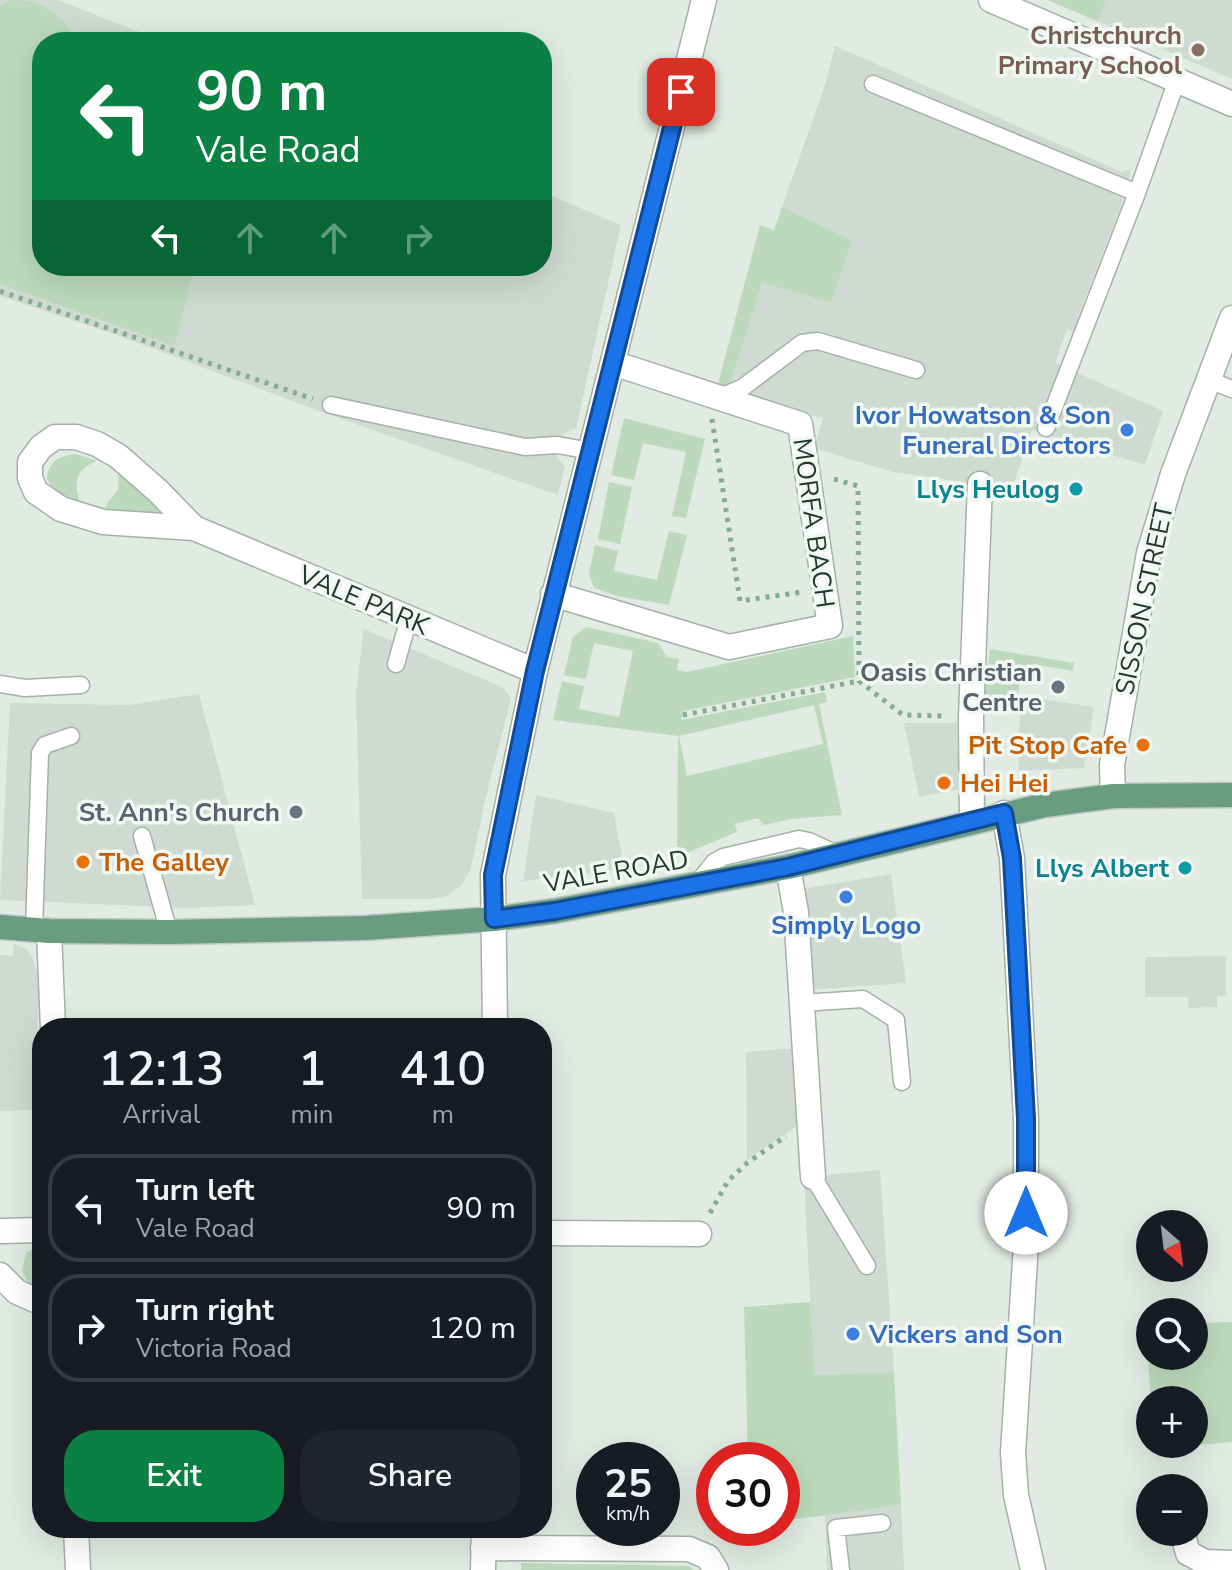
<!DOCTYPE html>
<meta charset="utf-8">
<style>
:root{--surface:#171b24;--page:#20242c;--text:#f1f3f6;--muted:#9ea1a6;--line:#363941;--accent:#0b8043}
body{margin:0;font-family:"Nunito Sans",sans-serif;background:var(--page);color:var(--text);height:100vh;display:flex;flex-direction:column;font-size:30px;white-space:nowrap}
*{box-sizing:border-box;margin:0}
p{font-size:26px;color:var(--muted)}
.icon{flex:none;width:44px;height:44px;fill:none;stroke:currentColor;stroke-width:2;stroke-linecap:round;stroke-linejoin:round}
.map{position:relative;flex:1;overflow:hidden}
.drawer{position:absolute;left:32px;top:1018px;width:520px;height:520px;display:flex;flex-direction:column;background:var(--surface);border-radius:32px;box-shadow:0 8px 32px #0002}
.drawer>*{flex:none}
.guide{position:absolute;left:32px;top:32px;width:520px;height:244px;border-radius:32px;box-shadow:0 8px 32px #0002;background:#0b8043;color:#fff;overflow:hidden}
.needle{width:52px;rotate:152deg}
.controls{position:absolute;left:1136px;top:1210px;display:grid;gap:16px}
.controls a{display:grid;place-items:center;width:72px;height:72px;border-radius:50%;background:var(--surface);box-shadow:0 8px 32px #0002;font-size:40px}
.speed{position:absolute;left:576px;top:1442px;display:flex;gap:16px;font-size:40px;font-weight:700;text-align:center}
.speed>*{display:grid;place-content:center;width:104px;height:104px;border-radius:50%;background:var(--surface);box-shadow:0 8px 32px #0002;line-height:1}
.speed small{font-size:20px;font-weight:400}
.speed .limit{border:12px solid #d22;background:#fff;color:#111}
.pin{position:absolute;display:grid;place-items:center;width:68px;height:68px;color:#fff;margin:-34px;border-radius:16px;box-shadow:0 4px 12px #0006}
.me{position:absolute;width:88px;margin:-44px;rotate:0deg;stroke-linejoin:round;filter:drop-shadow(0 0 6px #0008)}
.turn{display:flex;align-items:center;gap:28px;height:168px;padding:0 32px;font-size:36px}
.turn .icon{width:104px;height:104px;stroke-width:2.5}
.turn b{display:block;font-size:56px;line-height:68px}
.lanes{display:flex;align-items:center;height:76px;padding:0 32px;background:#0003;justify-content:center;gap:40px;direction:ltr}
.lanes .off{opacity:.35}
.eta{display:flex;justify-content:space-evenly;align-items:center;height:136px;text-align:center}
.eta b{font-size:48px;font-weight:600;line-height:56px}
.button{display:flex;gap:16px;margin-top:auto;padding:16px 32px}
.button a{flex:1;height:92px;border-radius:32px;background:var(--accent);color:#fff;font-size:32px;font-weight:600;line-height:92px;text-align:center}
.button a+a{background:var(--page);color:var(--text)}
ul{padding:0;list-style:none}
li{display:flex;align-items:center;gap:24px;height:108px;margin:0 16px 12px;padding:0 16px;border:4px solid var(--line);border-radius:32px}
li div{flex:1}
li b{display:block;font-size:30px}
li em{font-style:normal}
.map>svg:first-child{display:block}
.built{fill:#cfdad2}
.green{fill:#bcdabb;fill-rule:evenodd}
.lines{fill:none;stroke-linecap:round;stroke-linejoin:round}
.service-casing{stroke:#a4b1a9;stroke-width:19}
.minor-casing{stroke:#a4b1a9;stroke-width:27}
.primary-casing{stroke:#c1c8c4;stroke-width:27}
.path{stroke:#84ab94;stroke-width:5;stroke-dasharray:4 6;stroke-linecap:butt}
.service{stroke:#fff;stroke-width:16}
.minor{stroke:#fff;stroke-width:24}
.primary{stroke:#699c80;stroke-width:24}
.route-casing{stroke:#114b97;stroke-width:20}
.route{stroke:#1a73e8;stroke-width:14}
.education-dot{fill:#8d6e63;stroke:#f1f7f2;stroke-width:3}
.shop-dot{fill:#3f7fe0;stroke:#f1f7f2;stroke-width:3}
.culture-dot{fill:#0f9aa8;stroke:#f1f7f2;stroke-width:3}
.worship-dot{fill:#6b7280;stroke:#f1f7f2;stroke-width:3}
.food-dot{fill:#e8710a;stroke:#f1f7f2;stroke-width:3}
.labels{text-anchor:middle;stroke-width:7;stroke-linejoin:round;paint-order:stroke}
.education-label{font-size:26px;font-weight:bold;fill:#785e54;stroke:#f1f7f2;text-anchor:end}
.shop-label{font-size:26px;font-weight:bold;fill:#366cbe;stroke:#f1f7f2;text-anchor:end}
.culture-label{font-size:26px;font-weight:bold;fill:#0d838f;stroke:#f1f7f2;text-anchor:end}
.street-label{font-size:26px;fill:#23392d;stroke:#f1f7f2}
.worship-label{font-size:26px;font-weight:bold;fill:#5b616d;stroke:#f1f7f2;text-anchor:end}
.food-label{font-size:26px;font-weight:bold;fill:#c56008;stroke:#f1f7f2;text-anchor:start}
</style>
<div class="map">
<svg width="1232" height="1570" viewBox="0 0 1232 1570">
<rect width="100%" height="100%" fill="#e1eae3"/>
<!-- built -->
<path class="built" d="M0,0H58L165,42H42V266H542V192L621,225L576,428L560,436L555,454L565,467L558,495L319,411L114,334L0,296Z
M1048,0H1232V79L1097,21Z
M835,46L1122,172L1132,168L1119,211L1079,314L1075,332L1067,329L1055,363L1163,411L1145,465L1032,430L1012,489L893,472L814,448L823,418L795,412L729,388L762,281L831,303L852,240L782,207L824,88Z
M364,629L504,688L511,699L485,800L471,868L461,886L446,896L432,899H362L356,692Z
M199,694L255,905L187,908L0,900L10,703L129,705Z
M1023,696L1094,707L1084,768L1019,771L1018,735Z
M904,723H957L959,789L919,797Z
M536,795L614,813L624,869L523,881Z
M891,874L906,983L808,990L797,890Z
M14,944L26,949L31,955L39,977L35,1110L0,1111V955L13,956Z
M1226,956V996H1217V1007L1189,1008L1188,997H1145V957Z
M798,1048L801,1123L747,1160L746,1052Z
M880,1170L894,1372L814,1375L804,1177Z
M901,1505L904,1570H827L825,1515Z"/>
<!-- green -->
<path class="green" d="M11,0C46,0 59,15 80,42H42V266H194L175,346L0,284V5Z
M1048,0H1106L1097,21Z
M782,207L852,240L831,303L762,282L729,388L718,384L760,225L774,230Z
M624,418L705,439L686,518L672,516L686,452L643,443L634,480L611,475Z
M76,454L97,461C76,469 73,482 80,502L55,491L47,480C47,462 59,456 76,454Z
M119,472L173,513L169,520L104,508L118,489Z
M609,482L632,487L620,544L598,539Z
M669,531L687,535L669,605L617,596L594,588L589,574L595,545L618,551L614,571L657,580Z
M586,627L658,643L667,657L679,659L677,670L687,672L853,636L855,677L684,711L681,720L825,692L827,702L819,704L842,815L791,819L764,825L758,818L735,824L737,832L677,857L678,736L553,720L562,681L584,686L579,709L619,717L633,651L594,643L586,679L564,675L573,637ZM814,705L823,744L687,776L679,736Z
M990,649L1074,663L1073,671L1034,664L1031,679L1021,677L1018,694L1023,696L1022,701L984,700Z
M37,1246H42V1293L29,1285L22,1271L26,1253Z
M810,1302L815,1375L894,1372L901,1505L782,1521V1460H748L744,1307Z
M1232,1322V1442L1164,1448L1159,1444H1194V1400H1151L1145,1323H1150V1356H1194V1323Z
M521,1563L690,1566L693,1570H521Z"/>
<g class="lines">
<!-- service casing -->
<g class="service-casing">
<path id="service" d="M873,84L1137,193L1177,80
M1209,380L1232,389
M718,398L742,388L802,343L818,341L916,370
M331,405L525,447L558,445L590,451
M1046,428L1137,193
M396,664L409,618
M0,684L25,688L81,685
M142,836L169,932
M696,885L714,862L723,857L799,839L809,841L837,854
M34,929L40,753L45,745L71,736
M802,1003L863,999L896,1020L902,1082
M813,1177L867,1266
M841,1570L836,1528L882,1523"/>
</g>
<!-- minor casing -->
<g class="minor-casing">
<path id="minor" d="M991,0L1232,104
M194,528L158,491L118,456L97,444L76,437H55L41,447L30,462V478L36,492L61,509L103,522L194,528L535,671
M553,594L729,647L830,626L800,424L613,363
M1113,796L1112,765L1149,553L1173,474L1232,318
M1004,813L1012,858L1026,1119V1244L1013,1453L1016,1495L1033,1570
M972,821L971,717L980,484
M788,867L796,912L813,1177
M49,931L53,1028
M495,1028L493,875L535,671L704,0
M0,1231L42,1230
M542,1233L699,1234
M0,1275L17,1292L42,1303
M76,1528L78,1570
M1182,1532L1188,1553L1205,1562L1232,1563
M483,1548L689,1549L708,1557L716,1570
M483,1570L484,1528"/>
</g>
<!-- primary casing -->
<g class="primary-casing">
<path id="primary" d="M0,927L49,931L169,932L365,928L494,919L555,911L788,867L1045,805L1113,796L1232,795"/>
</g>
<!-- path -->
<path class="path" d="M0,291L313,399
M712,419L740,601L802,592
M834,479L858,486L859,681L903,715L946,716
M683,715L859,681
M710,1213L728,1181L747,1163L786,1136"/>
<!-- service -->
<use href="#service" class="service"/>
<!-- minor -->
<use href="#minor" class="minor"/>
<!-- primary -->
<use href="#primary" class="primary"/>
</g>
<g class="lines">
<!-- route casing -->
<g class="route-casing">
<path id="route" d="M681,92L535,671L493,875L494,919L555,911L788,867L1004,813L1012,858L1026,1119V1213"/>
</g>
<!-- route -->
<use href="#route" class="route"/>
</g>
<!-- markers -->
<circle class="education-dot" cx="1198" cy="50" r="8"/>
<g class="shop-dot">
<circle cx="1127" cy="430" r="8"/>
<circle cx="846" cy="897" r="8"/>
<circle cx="853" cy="1334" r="8"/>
</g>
<g class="culture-dot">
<circle cx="1076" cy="489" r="8"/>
<circle cx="1185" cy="868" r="8"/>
</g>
<g class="worship-dot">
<circle cx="1058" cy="687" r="8"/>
<circle cx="296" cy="812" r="8"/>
</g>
<g class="food-dot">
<circle cx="1143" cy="745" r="8"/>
<circle cx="944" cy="783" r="8"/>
<circle cx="83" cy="862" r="8"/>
</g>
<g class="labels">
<!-- education labels -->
<g class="education-label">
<text x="1182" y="44">Christchurch<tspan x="1182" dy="30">Primary School</tspan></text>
</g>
<!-- shop labels -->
<g class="shop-label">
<text x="1111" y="424">Ivor Howatson &amp; Son<tspan x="1111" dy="30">Funeral Directors</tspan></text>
<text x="846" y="934" text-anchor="middle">Simply Logo</text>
<text x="869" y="1343" text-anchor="start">Vickers and Son</text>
</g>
<!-- culture labels -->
<g class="culture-label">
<text x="1060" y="498">Llys Heulog</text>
<text x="1169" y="877">Llys Albert</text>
</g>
<!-- street labels -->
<g class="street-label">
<text transform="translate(814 523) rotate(82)" y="9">MORFA BACH</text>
<text transform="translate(1144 599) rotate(-78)" y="9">SISSON STREET</text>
<text transform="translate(364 600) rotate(23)" y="9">VALE PARK</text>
<text transform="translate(616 871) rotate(-10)" y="9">VALE ROAD</text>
</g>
<!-- worship labels -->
<g class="worship-label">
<text x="1042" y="681">Oasis Christian<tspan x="1042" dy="30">Centre</tspan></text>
<text x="280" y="821">St. Ann's Church</text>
</g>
<!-- food labels -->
<g class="food-label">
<text x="1127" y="754" text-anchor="end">Pit Stop Cafe</text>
<text x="960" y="792">Hei Hei</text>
<text x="99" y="871">The Galley</text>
</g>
</g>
</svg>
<div class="controls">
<a><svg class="needle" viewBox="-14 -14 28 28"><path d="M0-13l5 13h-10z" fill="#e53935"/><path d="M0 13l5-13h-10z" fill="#9ea1a6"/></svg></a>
<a><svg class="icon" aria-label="search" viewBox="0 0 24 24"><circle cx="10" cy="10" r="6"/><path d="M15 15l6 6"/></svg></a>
<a>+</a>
<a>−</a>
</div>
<div class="speed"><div>25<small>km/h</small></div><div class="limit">30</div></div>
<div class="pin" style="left:681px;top:92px;background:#d93025"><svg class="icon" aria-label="arrive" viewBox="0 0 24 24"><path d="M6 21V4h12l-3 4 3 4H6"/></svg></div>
<svg class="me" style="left:1026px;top:1213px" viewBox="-20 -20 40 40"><circle r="19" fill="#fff"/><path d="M0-13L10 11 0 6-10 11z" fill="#1a73e8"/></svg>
<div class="guide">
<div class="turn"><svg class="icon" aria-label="left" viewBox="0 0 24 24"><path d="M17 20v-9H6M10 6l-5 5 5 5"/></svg><div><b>90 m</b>Vale Road</div></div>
<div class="lanes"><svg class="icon" aria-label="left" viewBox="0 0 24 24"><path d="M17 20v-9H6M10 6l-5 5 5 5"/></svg><svg class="icon off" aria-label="ahead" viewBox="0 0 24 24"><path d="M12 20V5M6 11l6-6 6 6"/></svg><svg class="icon off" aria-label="ahead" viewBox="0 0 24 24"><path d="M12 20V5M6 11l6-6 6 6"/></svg><svg class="icon off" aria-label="right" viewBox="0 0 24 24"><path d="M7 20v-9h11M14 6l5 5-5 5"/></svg></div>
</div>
<section class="drawer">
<div class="eta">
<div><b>12:13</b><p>Arrival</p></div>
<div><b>1</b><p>min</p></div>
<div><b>410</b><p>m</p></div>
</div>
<ul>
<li><svg class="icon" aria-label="left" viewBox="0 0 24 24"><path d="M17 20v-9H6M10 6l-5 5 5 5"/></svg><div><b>Turn left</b><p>Vale Road</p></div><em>90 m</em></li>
<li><svg class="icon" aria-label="right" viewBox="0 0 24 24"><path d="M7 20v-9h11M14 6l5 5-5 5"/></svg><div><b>Turn right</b><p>Victoria Road</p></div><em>120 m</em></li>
</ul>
<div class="button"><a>Exit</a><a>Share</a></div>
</section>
</div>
